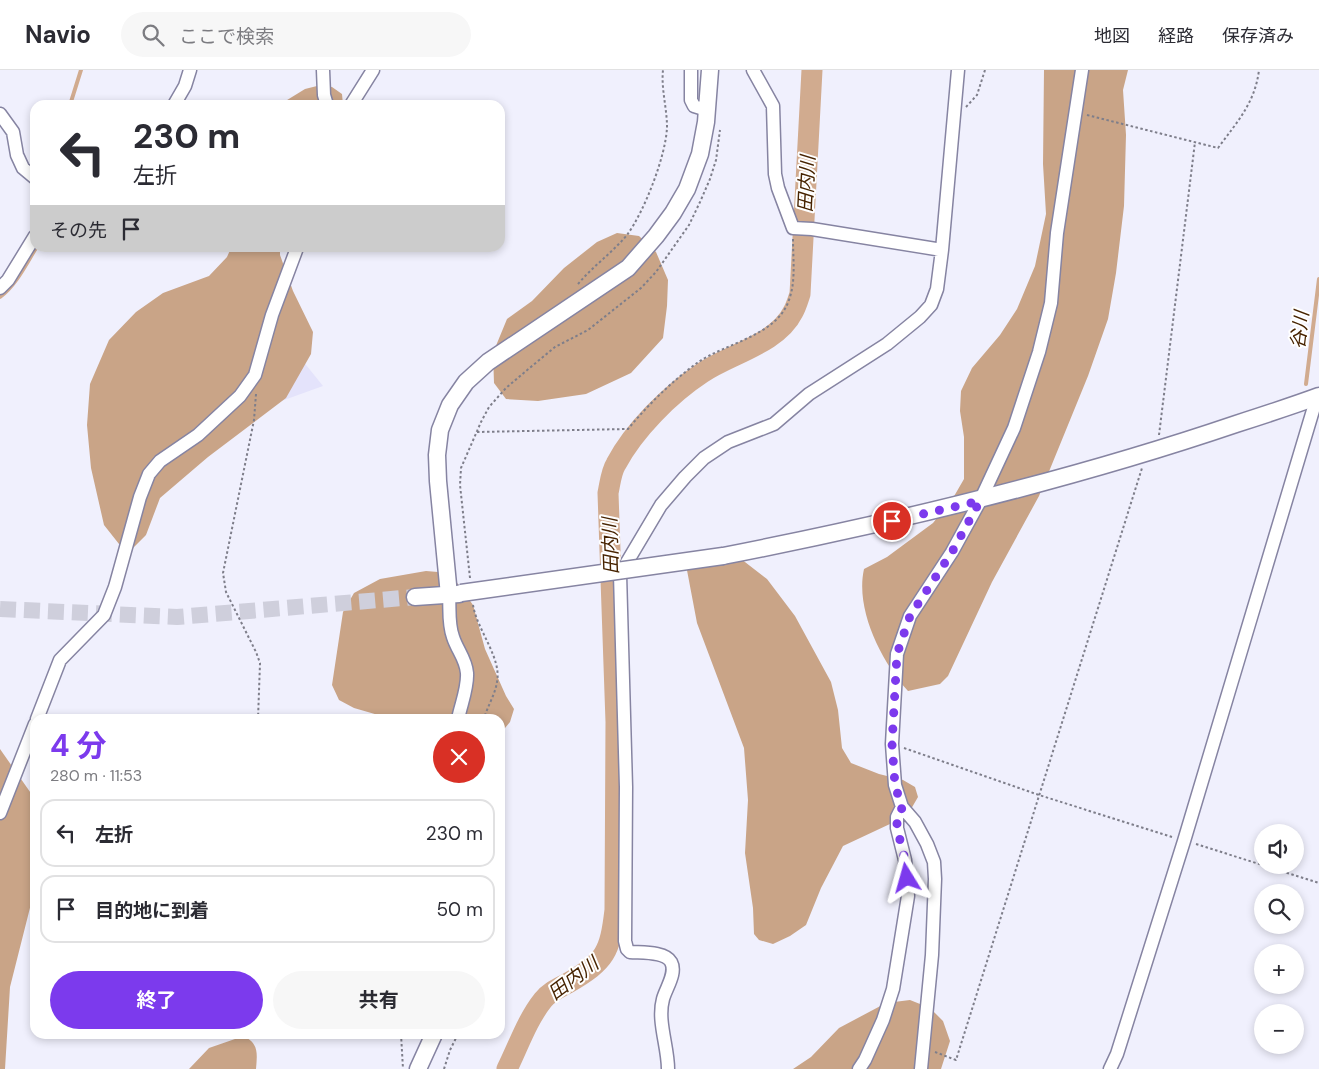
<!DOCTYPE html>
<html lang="ja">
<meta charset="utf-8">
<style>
:root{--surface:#fff;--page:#f7f7f7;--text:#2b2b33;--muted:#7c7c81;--line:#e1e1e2;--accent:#7c3aed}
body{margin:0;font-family:"DM Sans","Noto Sans JP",sans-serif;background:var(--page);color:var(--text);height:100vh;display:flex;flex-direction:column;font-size:19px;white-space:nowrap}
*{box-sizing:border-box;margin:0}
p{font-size:16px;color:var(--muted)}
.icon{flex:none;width:28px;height:28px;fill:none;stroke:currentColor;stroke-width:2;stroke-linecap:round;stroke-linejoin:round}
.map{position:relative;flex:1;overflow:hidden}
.side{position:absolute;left:30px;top:644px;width:475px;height:325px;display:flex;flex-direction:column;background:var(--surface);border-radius:15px;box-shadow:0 2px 8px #0003}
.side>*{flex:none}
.top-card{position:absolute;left:30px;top:30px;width:475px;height:152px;border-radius:15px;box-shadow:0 2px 8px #0003;background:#fff;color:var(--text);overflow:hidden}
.fabs{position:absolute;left:1254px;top:754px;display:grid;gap:10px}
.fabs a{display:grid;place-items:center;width:50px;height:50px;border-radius:50%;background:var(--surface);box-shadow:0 2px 8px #0003;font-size:25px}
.pin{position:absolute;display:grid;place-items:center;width:42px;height:42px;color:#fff;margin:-21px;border:2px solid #fff;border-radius:50%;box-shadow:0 1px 5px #0007}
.me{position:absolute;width:55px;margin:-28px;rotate:352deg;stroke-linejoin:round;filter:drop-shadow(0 0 4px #0008)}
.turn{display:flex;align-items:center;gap:18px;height:105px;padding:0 20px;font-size:22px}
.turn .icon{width:65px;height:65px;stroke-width:2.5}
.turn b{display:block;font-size:35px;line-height:42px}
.then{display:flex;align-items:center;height:48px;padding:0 20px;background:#0003;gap:10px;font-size:19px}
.round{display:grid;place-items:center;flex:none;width:52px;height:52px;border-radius:26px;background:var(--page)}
.head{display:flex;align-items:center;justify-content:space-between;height:85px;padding:0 20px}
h1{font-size:30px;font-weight:700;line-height:38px;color:var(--accent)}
.cta{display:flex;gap:10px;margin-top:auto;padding:10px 20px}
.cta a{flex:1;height:58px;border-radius:30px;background:var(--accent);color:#fff;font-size:20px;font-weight:700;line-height:58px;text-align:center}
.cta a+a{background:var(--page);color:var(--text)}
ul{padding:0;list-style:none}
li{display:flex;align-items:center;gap:15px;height:68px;margin:0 10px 8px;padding:0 10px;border:2px solid var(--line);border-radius:15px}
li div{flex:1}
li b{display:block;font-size:19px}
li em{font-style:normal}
header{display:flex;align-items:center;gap:30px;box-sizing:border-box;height:70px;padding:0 25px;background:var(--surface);border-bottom:1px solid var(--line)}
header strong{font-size:24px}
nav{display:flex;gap:28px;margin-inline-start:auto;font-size:18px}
.search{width:350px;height:45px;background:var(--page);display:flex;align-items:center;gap:12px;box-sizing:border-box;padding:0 18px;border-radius:28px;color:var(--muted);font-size:19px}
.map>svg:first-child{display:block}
.built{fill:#e4e3fb}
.forest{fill:#c9a487}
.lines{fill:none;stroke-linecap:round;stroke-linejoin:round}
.stream{stroke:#d1ab8f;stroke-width:4}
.river{stroke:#d1ab8f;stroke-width:21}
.tertiary-tunnel{stroke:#cfcfdc;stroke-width:16;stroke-dasharray:16 8;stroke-linecap:butt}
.minor-casing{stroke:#8684a2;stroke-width:15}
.tertiary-casing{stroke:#8684a2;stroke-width:19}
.path{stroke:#7e7e8a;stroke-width:2;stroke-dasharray:2.5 2.5;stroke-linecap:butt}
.minor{stroke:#fff;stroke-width:12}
.tertiary{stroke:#fff;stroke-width:16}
.tertiary-bridge-casing{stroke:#8684a2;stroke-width:19;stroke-linecap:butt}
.tertiary-bridge{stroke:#fff;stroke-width:16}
.route{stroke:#7c3aed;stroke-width:9;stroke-dasharray:0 16.2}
.labels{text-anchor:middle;stroke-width:4;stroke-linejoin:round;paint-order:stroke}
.water-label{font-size:19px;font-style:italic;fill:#472300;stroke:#fff}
</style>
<header>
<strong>Navio</strong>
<div class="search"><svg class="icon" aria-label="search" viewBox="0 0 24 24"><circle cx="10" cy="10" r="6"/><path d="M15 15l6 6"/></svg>ここで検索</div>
<nav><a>地図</a><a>経路</a><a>保存済み</a></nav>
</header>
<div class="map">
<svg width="1319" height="999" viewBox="0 0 1319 999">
<rect width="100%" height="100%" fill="#f0f0fd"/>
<!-- built -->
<path class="built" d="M298,285L323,316L273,334Z"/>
<!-- forest -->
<path class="forest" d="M1044,0H1128L1123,20L1126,65L1124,136L1116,203L1108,249L1088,306L1039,426L992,512L948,606L940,614L908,621C881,591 855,539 864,499L887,487L933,453L953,428L964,409V367L960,341L961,321L972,298L1000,265L1017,239L1035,196L1046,144L1043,94Z
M321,15L332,17L342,24L343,35H279L305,19Z
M617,163L639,166L656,182L668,210L667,236L663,268L631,303L586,324L538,331L506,329L494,313L493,283L507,249L532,231L564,198L597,172Z
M231,178H280V185L293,221L313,262L311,284L286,328L208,387L160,428L146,465L133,478L119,474L104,455L91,398L87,355L90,314L109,270L136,242L163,223L209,206L227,187Z
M732,482L767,509L795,546L831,612L838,640L842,678L851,693L879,704L903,710L915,717L918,727L907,746L843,776L821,818L806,855L790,866L773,874L759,870L754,864L753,838L745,783L748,730L744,678L697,553L686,495Z
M426,501L450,503L473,535L485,579L506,626L514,639L510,652L500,664V649H392L354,638L339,630L332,615L343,542L354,523L380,509Z
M0,679L35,729V818L10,917L5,999H0Z
M910,930L930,938L943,951L950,971L941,999H793L811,987L839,958L886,933Z
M247,968C259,975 257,986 256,999H189L209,978L235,969Z"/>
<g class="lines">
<!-- stream -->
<path class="stream" d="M70,35L81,0
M0,227C16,215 26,194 36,178
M1306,314L1319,209"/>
<!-- river -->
<path class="river" d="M507,999C518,977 527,950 543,930C549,922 559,918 568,913C606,891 610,882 615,840L616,652L608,423C610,414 611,402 616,394C634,360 670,324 702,303C730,284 777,274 793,242C796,237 798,230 800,224L812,0"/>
<!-- tertiary-tunnel -->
<path class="tertiary-tunnel" d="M0,539L177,547L415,527"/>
<!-- minor casing -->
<g class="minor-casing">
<path id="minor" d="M323,0L324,25L327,35
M691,0V30L694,36L707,40
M753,0L773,36L775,104L778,118L793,158L812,159L942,180
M174,35L185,16L190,0
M351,35L373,0
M0,44L13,62L17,85L23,98L35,108
M0,218L8,210L35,166
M449,525C450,539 448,554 453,567C457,580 466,589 467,603C468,618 461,634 458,649
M37,649L60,590L104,545L115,517L140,427L149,404L160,391L198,365L240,326L255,305L272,245L297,178
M0,743L35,654
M668,999C668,976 657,951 663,929C666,918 677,903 671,892C665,881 641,883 630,882L627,879L625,871L626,717L620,504L661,435L685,407L704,388L728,372L774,354L809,324L887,274L920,247L931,235L937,219L942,180L958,0
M859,999L865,990L883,950L893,919L908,826L905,790L897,758V747L902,737
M921,999L932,885L935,809L934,792L927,774L915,752L902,737L895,715L892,674L897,584L910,546L952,482L980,431L1014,358L1039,282L1051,233L1057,163L1082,0
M1110,999L1117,984L1184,771L1317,327"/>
</g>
<!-- tertiary casing -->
<g class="tertiary-casing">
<path id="tertiary" d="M723,486C897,452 1068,411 1236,354C1264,345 1292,336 1319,326
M449,525L438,411L437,385L440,360L450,335L466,312L488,292L628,198L656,166L673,143L687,119L700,84L706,52L710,0
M415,527L459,524
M418,999L434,964"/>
</g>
<!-- path -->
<path class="path" d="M966,37L977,25L985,0
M1087,45L1218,78C1237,52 1255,33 1259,0
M578,214C593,196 612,183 627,165C644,142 666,86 667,57C667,38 661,19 663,0
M256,324L254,350L223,503L226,522L256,582L260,593L258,649
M477,362L628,359C648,335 671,312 697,293C725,273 777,266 789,230C796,211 793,189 793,169
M1159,365L1195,72
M470,508L460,415L461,398L481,352L489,337L506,318L526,301L555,277L588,260L641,218L656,202L689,155L700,132L710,109L716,90L720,60
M473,535C477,560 502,588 497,612C495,625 487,637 484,649
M904,678L1039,725L1172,767
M1196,774L1319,813
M401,964L403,999
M935,982L956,990L1142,398
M444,999L450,980L458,964"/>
<!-- minor -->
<use href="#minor" class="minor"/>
<!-- tertiary -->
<use href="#tertiary" class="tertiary"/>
<!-- tertiary-bridge casing -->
<g class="tertiary-bridge-casing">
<path id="tertiary-bridge" d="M461,523L723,486"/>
</g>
<!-- tertiary-bridge -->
<use href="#tertiary-bridge" class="tertiary-bridge"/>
</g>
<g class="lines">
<!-- route -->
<path class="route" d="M892,451L980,431L952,482L910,546L897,584L892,674L895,715L902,738L897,747V758L905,790L907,808"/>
</g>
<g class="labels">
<!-- water labels -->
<g class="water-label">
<text transform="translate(806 114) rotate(-87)" y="7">田内川</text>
<text transform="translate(1299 260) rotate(-83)" y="7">谷川</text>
<text transform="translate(610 476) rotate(-92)" y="7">田内川</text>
<text transform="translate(573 908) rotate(-37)" y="7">田内川</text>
</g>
</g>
</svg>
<div class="fabs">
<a><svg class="icon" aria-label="sound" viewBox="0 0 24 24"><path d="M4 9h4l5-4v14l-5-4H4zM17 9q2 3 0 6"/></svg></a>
<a><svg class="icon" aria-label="search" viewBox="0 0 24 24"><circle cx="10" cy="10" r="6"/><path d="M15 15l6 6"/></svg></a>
<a>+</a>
<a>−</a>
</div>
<div class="pin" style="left:892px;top:451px;background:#d93025"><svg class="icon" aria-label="arrive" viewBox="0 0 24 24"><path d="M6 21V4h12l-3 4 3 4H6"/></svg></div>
<svg class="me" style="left:907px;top:808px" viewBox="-20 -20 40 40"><path d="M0-17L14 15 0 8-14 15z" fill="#7c3aed" stroke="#fff" stroke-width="4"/></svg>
<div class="top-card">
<div class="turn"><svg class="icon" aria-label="left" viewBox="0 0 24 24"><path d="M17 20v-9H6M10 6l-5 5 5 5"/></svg><div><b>230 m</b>左折</div></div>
<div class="then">その先<svg class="icon" aria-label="arrive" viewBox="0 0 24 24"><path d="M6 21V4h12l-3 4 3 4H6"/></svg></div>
</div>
<section class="side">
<div class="head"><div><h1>4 分</h1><p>280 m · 11:53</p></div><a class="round" style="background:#d93025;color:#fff"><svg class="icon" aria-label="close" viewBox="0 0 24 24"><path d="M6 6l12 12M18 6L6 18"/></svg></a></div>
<ul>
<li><svg class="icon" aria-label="left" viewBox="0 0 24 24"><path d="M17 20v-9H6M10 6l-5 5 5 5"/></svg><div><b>左折</b></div><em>230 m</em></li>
<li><svg class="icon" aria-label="arrive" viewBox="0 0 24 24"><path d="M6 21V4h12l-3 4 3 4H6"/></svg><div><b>目的地に到着</b></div><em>50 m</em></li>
</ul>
<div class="cta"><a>終了</a><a>共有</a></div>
</section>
</div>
